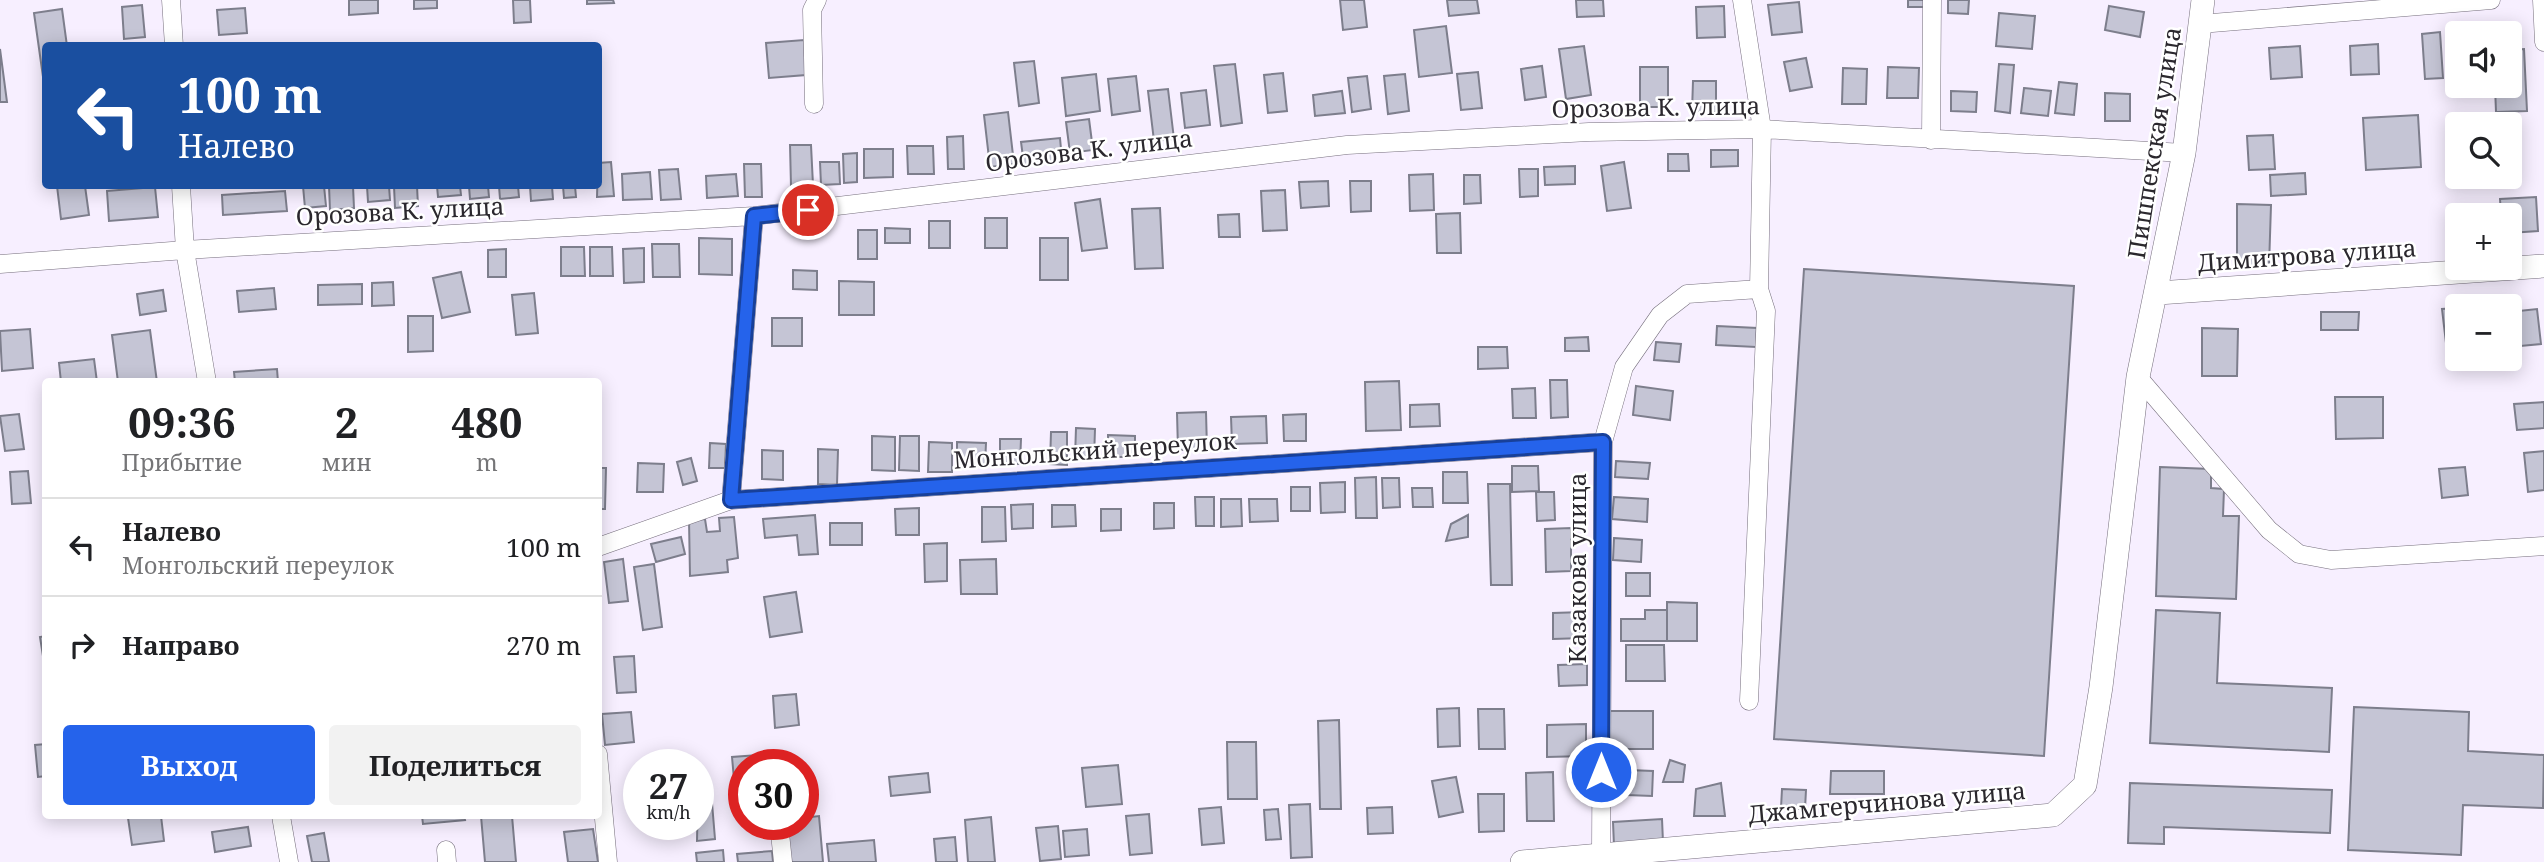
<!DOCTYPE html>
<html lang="ru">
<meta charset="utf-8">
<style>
:root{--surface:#fff;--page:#f2f2f2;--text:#202124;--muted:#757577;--line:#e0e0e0;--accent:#2563eb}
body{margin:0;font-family:"Noto Serif",serif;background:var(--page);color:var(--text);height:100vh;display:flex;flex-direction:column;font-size:26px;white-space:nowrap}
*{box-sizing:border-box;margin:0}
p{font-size:23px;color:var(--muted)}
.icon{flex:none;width:38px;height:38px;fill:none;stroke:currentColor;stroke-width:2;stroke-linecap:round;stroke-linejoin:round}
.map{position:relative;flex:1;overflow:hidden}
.sheet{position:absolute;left:42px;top:378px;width:560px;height:441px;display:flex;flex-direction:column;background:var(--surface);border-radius:7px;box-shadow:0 4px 18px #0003}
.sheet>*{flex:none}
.guide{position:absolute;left:42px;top:42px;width:560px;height:147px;border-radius:7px;box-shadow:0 4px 18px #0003;background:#1a4fa0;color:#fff;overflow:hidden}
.buttons{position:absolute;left:2445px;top:21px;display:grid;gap:14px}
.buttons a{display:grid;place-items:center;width:77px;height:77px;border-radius:7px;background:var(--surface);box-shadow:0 4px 18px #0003;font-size:35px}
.speed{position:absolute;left:623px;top:749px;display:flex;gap:14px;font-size:35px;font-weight:700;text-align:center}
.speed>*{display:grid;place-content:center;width:91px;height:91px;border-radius:50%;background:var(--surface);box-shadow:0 4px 18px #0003;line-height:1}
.speed small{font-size:18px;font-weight:400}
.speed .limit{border:10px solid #d22;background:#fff;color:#111}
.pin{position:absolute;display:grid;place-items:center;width:60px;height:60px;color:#fff;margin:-30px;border:4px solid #fff;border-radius:50%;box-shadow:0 2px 7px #0007}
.me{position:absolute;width:77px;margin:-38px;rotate:0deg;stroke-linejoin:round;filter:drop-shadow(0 0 5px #0008)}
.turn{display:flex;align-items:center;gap:24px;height:147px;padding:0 21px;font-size:32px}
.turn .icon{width:91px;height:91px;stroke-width:2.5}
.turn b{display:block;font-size:49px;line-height:60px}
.eta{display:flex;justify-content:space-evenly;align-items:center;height:119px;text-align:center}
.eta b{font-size:42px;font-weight:700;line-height:49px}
.action{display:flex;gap:14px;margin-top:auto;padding:14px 21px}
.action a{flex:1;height:80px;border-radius:7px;background:var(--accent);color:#fff;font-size:28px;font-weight:700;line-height:80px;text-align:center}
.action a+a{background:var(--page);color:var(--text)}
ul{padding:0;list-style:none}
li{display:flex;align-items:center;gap:21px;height:98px;padding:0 21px;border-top:2px solid var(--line)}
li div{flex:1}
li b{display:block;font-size:26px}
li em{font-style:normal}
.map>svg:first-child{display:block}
.building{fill:#c5c5d5;stroke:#7d7e8c;stroke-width:2}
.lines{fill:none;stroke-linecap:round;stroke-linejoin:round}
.minor-casing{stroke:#766f7d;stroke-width:19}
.tertiary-casing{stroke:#766f7d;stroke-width:24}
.minor{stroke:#fff;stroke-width:18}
.tertiary{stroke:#fff;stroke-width:23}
.route-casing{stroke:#184099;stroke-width:18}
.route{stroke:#2563eb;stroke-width:12}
.labels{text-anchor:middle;stroke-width:5;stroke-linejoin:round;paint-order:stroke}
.street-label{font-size:24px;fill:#2b282e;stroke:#fff}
</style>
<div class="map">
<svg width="2544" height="862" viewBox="0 0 2544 862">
<rect width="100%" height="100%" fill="#f7efff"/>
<!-- building -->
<path class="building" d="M349,0H378V13L349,15Z
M414,0H437V8L414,9Z
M513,0H530L531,22L514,23Z
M587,0H613L614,3L587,4Z
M1340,0H1364L1367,27L1343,30Z
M1447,0H1477L1479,13L1449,16Z
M1576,0H1603L1604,16L1577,17Z
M1908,0H1924V7H1908Z
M1948,0H1969L1968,14L1948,13Z
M1799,2L1802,32L1772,35L1768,5Z
M142,5L145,37L124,39L122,7Z
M1724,6L1725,37L1697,38L1696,7Z
M2109,6L2144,12L2140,37L2105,30Z
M245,8L247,33L219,35L217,10Z
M62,9L67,46H46V98L34,13Z
M1999,13L2035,16L2032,49L1996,46Z
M1446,26L1452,73L1419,77L1414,30Z
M2440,32L2443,78L2425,79L2422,34Z
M804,40L806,75L769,78L766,43Z
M2378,44L2379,74L2351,75L2350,46Z
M1584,46L1591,95L1566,99L1559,49Z
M2300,46L2302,77L2271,79L2269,48Z
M0,49L7,102H0Z
M2524,49L2527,111L2496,112L2495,86H2510V50Z
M1806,58L1812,87L1790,91L1784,62Z
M1034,61L1039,103L1019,106L1014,63Z
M1235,64L1242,123L1221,126L1214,66Z
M1999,64L2014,65L2010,113L1995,111Z
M1542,66L1546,97L1525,100L1521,69Z
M1640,67H1668V107H1640Z
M1888,67L1919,68L1918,98H1887Z
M1843,68L1867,69L1866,104H1842Z
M1478,72L1482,108L1461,110L1457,74Z
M1283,73L1287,111L1268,113L1264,75Z
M1096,74L1100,111L1066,116L1062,78Z
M1405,74L1409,111L1388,114L1384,76Z
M1136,76L1140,111L1112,115L1108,79Z
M1367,76L1371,109L1352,112L1348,78Z
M1693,81H1716V112H1692Z
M2059,82L2077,84L2074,115L2055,113Z
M2024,88L2051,91L2048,116L2021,113Z
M1168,89L1174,139L1154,141L1148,91Z
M1206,90L1210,125L1185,128L1181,93Z
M1342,91L1345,113L1315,116L1313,95Z
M1951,91L1977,92L1976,112L1951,111Z
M2105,93L2130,94V121H2105Z
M1008,112L1014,164L990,167L984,115Z
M2418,115L2421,167L2366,170L2363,118Z
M1089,119L1093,150L1070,153L1066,122Z
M2273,135L2275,169L2249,170L2247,136Z
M963,136L964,169H948L947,137Z
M1060,138L1062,160L1024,165L1021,142Z
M790,145H811L813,185L791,186Z
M907,146H933L934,174H908Z
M864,149H893V177L864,178Z
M1711,150H1738V166L1711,167Z
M857,153V182L844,183L843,154Z
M1668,154H1688L1689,171H1668Z
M611,162L614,196L597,197L598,163Z
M820,162H839L840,184L821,185Z
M1624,162L1631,208L1607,211L1601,166Z
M744,164H761L762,197H745Z
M1575,166V184L1545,185L1544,167Z
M678,169L681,199L661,200L659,170Z
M1519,169H1538V196L1520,197Z
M650,172L652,199L623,200L622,174Z
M2305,173L2306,194L2271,196L2270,175Z
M736,174L738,196L707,198L706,176Z
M1433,174L1434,210L1410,211L1409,175Z
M1464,175H1480L1481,203L1464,204Z
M1328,181L1329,206L1301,208L1299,182Z
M1350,181H1371V211L1351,212Z
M57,186H85L89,215L61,219Z
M303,186H324L326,206L305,208Z
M329,186H353L354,208L330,210Z
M367,186H389L390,200L368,202Z
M394,186H417L418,206L395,208Z
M437,186H460L461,195L438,197Z
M469,186H488L489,197L470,199Z
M499,186H518L519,197L500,199Z
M530,186H552L553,199L531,201Z
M563,186H575L576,197L564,198Z
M155,187L158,217L109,221L107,191Z
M1285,190L1287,230L1263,231L1261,191Z
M285,191L287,211L223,215L222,195Z
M2536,197L2538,231L2510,233V215H2501L2500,199Z
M1100,199L1107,248L1082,251L1075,203Z
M2237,204L2271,205L2269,267L2237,265Z
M1160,208L1163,268L1135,269L1132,209Z
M1460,213L1461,253H1437L1436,214Z
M1239,214L1240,237H1219L1218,215Z
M985,218H1007V248H985Z
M929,221H950V248H929Z
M885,228L910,229V243H885Z
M858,230H877V259H858Z
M699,238L732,239V275L699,274Z
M1040,238H1068V280H1040Z
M652,244H679L680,277H653Z
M561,247H584L585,276H561Z
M590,247H612L613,276H590Z
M644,248V282L624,283L623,249Z
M506,249V277H488V250Z
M1804,269L2074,286L2044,756L1774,739Z
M793,270L817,271V290L793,289Z
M461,272L470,312L442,318L433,278Z
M839,281L874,282V315H839Z
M393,282L394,305L372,306V283Z
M362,284V304L318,305V285Z
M274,288L276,309L239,312L237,291Z
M163,290L166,311L140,315L137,294Z
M534,293L538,333L516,335L512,295Z
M2457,308V342L2446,343L2442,309Z
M2537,309L2541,344L2510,347V312Z
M2321,312H2359L2358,330H2321Z
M408,316H433V351L408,352Z
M772,318H802V346H772Z
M1717,326L1757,328L1756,347L1716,345Z
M2202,328L2238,329L2237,376H2202Z
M30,329L33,368L2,371L0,331Z
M150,330L157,382H118L112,335Z
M1588,337L1589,351H1565V338Z
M1656,342L1681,344L1679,362L1654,360Z
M1478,347H1507L1508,368L1478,369Z
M94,359L97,382H61L59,363Z
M277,369L278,382H235L234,372Z
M1550,380H1567L1568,417L1551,418Z
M1399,381L1401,430L1366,431L1365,382Z
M1636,386L1673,391L1670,420L1633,415Z
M1535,388L1536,418H1513L1512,389Z
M2335,397H2383V438L2336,439Z
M2544,402V428L2517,430L2514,404Z
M1439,404L1440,426L1410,427V405Z
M1206,412L1207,449L1178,450L1177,413Z
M19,414L24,449L5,451L0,416Z
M1306,414V441H1284L1283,415Z
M1266,416L1267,443L1232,444L1231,417Z
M1076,428L1095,429L1094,459L1075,458Z
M1051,432H1067V465L1050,464Z
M1108,435L1135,436V457H1108Z
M872,436L895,437V471L872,470Z
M900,436H919V471L899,470Z
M1000,439H1021L1020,464H1000Z
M929,442L952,443V472H928Z
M957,442L986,443L985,466L957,465Z
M710,443L726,444L725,468H709Z
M818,449L838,450L837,485L818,484Z
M762,450L783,451V480L762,479Z
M2544,451V490L2528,492L2524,453Z
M691,458L697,481L683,485L677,462Z
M1616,461L1650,463L1648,479L1615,477Z
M638,463L664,464L663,492H637Z
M1512,466H1538L1539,491L1512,492Z
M2160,467L2211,469V488L2224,489L2223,516H2239L2236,599L2156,596Z
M2465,467L2468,495L2442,498L2439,469Z
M598,468H606L605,509H598Z
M28,471L31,503L12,504L10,472Z
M1443,472H1467L1468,503H1443Z
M1376,477L1377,518H1356L1355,478Z
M1382,478H1399L1400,507L1383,508Z
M1345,482V512L1321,513L1320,483Z
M1488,484H1510L1512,585H1491Z
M1291,487H1310V511H1291Z
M1412,488H1432L1433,507H1413Z
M1536,492H1554L1555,520L1537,521Z
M1195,497H1214V526H1196Z
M1614,497L1648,499L1647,522L1612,519Z
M1221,499H1241L1242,526L1221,527Z
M1249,499H1277L1278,521L1250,522Z
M1154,503H1174V528L1154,529Z
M1033,504V528L1012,529L1011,505Z
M1052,505H1075L1076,526L1052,527Z
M982,507H1005L1006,541L982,542Z
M919,508V535H896L895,509Z
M1101,509H1121V530L1101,531Z
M815,515L818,554L799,555L797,535L765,538L763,519Z
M1468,515V537L1446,541L1451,524Z
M734,517L738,558L727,560L728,572L690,576L689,520L705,519L707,532L720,531L719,518Z
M830,523H862V545H830Z
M1571,528V571L1546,572L1545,529Z
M681,537L685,554L656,562L651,544Z
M1614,538L1642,540L1641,562L1613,560Z
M947,543V581L925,582L924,544Z
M623,559L628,601L609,603L604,562Z
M996,559L997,594H961L960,560Z
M654,564L662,627L643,630L634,567Z
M1626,573H1650V596H1626Z
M796,592L802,632L770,637L764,597Z
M1667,602L1697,603V641H1667Z
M1645,610H1667V641H1621V619H1645Z
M2156,610L2220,613L2217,683L2332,688L2329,752L2150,743Z
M1583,612L1584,638L1553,639V613Z
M46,636V675L40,637Z
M1626,645H1664L1665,681H1626Z
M634,656L636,692L617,693L614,657Z
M1587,664V685L1559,686L1558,665Z
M796,694L799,725L775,728L773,696Z
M2354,707L2469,712L2468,751L2544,755L2543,808L2463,805L2461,855L2348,850Z
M1459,708L1460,746L1438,747L1437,709Z
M1478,709H1504L1505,749H1479Z
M1610,711H1653V749H1610Z
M631,712L634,742L605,745L602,714Z
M1339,720L1341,809H1320L1318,721Z
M1586,724V756L1547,757V725Z
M1227,742H1256L1257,799H1228Z
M46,744V776L38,777L35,745Z
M758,755L759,765H744V789L735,790L732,757Z
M1670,760L1685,765L1683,782H1663Z
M1118,765L1122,804L1086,807L1082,768Z
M1628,770L1653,771L1652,796L1627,795Z
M1831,771H1884V794H1830Z
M1553,772L1554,821H1527L1526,773Z
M928,773L930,792L891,796L889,777Z
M1456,777L1463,812L1439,817L1432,781Z
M1721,783L1725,816H1694L1696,789Z
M2130,783L2332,790L2330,833L2164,827V844L2128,843Z
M1782,789L1806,790L1805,809L1781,808Z
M711,791L715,839L697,841L698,792Z
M1478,794H1504V831L1479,832Z
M1310,804L1312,857L1291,858L1289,805Z
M1221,807L1224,843L1202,845L1199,809Z
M1392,807L1393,833L1368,834L1367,808Z
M1278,809L1281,839L1266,840L1264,810Z
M1149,814L1152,853L1130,855L1126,816Z
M161,816L164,841L132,845L128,818Z
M422,816H464L465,820L423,824Z
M481,816H512L516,862H485Z
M819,816L823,862H790L786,824H803V818Z
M991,817L995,862H968L965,820Z
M1662,819L1663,842L1614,846L1613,822Z
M1058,826L1061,859L1040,861L1036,828Z
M248,827L251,846L215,852L212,832Z
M593,829L598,862H568L564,832Z
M1087,829L1089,855L1065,857L1063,831Z
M324,833L329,862H312L307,836Z
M955,837L957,862H936L934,839Z
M874,840L876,862H829L827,844Z
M723,850L724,862H697L696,853Z
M772,851L773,862H738L737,854Z"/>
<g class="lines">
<!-- minor casing -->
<g class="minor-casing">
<path id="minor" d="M171,0L174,46
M2542,0L2544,42
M2200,24L2491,0
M814,104L812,10L817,0
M1931,140L1932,0
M181,186L185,250L207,382
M0,264L185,250L754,216L1347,145L1589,132L1762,129L2184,153
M2138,377L2269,530L2299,554L2331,560L2544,546
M731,500L754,216
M598,547L731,500L1603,442
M1749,701L1766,311L1759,289
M598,754L608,862
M281,816L289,862
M779,824L783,862
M446,850L447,862
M1601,854L1603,442L1624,367L1660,315L1687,294L1759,289L1762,129L1742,0"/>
</g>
<!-- tertiary casing -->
<g class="tertiary-casing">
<path id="tertiary" d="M2158,293L2544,266
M1522,862L2053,815L2085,785L2101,687L2138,377L2184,153L2203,0"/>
</g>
<!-- minor -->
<use href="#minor" class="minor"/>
<!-- tertiary -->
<use href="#tertiary" class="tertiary"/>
</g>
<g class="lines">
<!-- route casing -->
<g class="route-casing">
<path id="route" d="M808,210L754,216L731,500L1603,442L1601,772"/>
</g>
<!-- route -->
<use href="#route" class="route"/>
</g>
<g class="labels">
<!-- street labels -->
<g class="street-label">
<text transform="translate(1656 108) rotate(-1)" y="8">Орозова К. улица</text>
<text transform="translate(2155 143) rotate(-81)" y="8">Пишпекская улица</text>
<text transform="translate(1089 151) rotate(-7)" y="8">Орозова К. улица</text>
<text transform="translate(400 212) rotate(-3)" y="8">Орозова К. улица</text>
<text transform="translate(2307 256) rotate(-4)" y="8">Димитрова улица</text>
<text transform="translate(1095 451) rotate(-4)" y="8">Монгольский переулок</text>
<text transform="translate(1578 568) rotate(-90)" y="8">Казакова улица</text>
<text transform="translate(1887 803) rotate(-5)" y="8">Джамгерчинова улица</text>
</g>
</g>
</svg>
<div class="buttons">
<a><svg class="icon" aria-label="sound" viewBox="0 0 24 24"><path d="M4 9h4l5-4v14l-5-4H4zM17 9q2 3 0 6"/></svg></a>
<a><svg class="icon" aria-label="search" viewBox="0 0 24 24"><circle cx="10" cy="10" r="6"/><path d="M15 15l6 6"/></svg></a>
<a>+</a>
<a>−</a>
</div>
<div class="speed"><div>27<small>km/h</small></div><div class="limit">30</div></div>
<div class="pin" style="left:808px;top:210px;background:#d93025"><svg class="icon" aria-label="arrive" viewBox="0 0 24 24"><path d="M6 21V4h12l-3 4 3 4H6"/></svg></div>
<svg class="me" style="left:1601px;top:772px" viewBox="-20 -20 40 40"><circle r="17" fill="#2563eb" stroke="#fff" stroke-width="3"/><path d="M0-11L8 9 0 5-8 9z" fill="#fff"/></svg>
<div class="guide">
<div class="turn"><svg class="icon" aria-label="left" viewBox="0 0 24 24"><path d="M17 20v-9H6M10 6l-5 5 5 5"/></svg><div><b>100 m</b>Налево</div></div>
</div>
<section class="sheet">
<div class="eta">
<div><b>09:36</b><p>Прибытие</p></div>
<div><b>2</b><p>мин</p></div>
<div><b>480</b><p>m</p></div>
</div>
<ul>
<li><svg class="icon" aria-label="left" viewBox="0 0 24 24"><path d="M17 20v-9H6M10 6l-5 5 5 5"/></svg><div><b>Налево</b><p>Монгольский переулок</p></div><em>100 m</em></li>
<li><svg class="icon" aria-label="right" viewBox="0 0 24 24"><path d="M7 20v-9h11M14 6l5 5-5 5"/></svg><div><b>Направо</b></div><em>270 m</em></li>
</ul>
<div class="action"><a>Выход</a><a>Поделиться</a></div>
</section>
</div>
